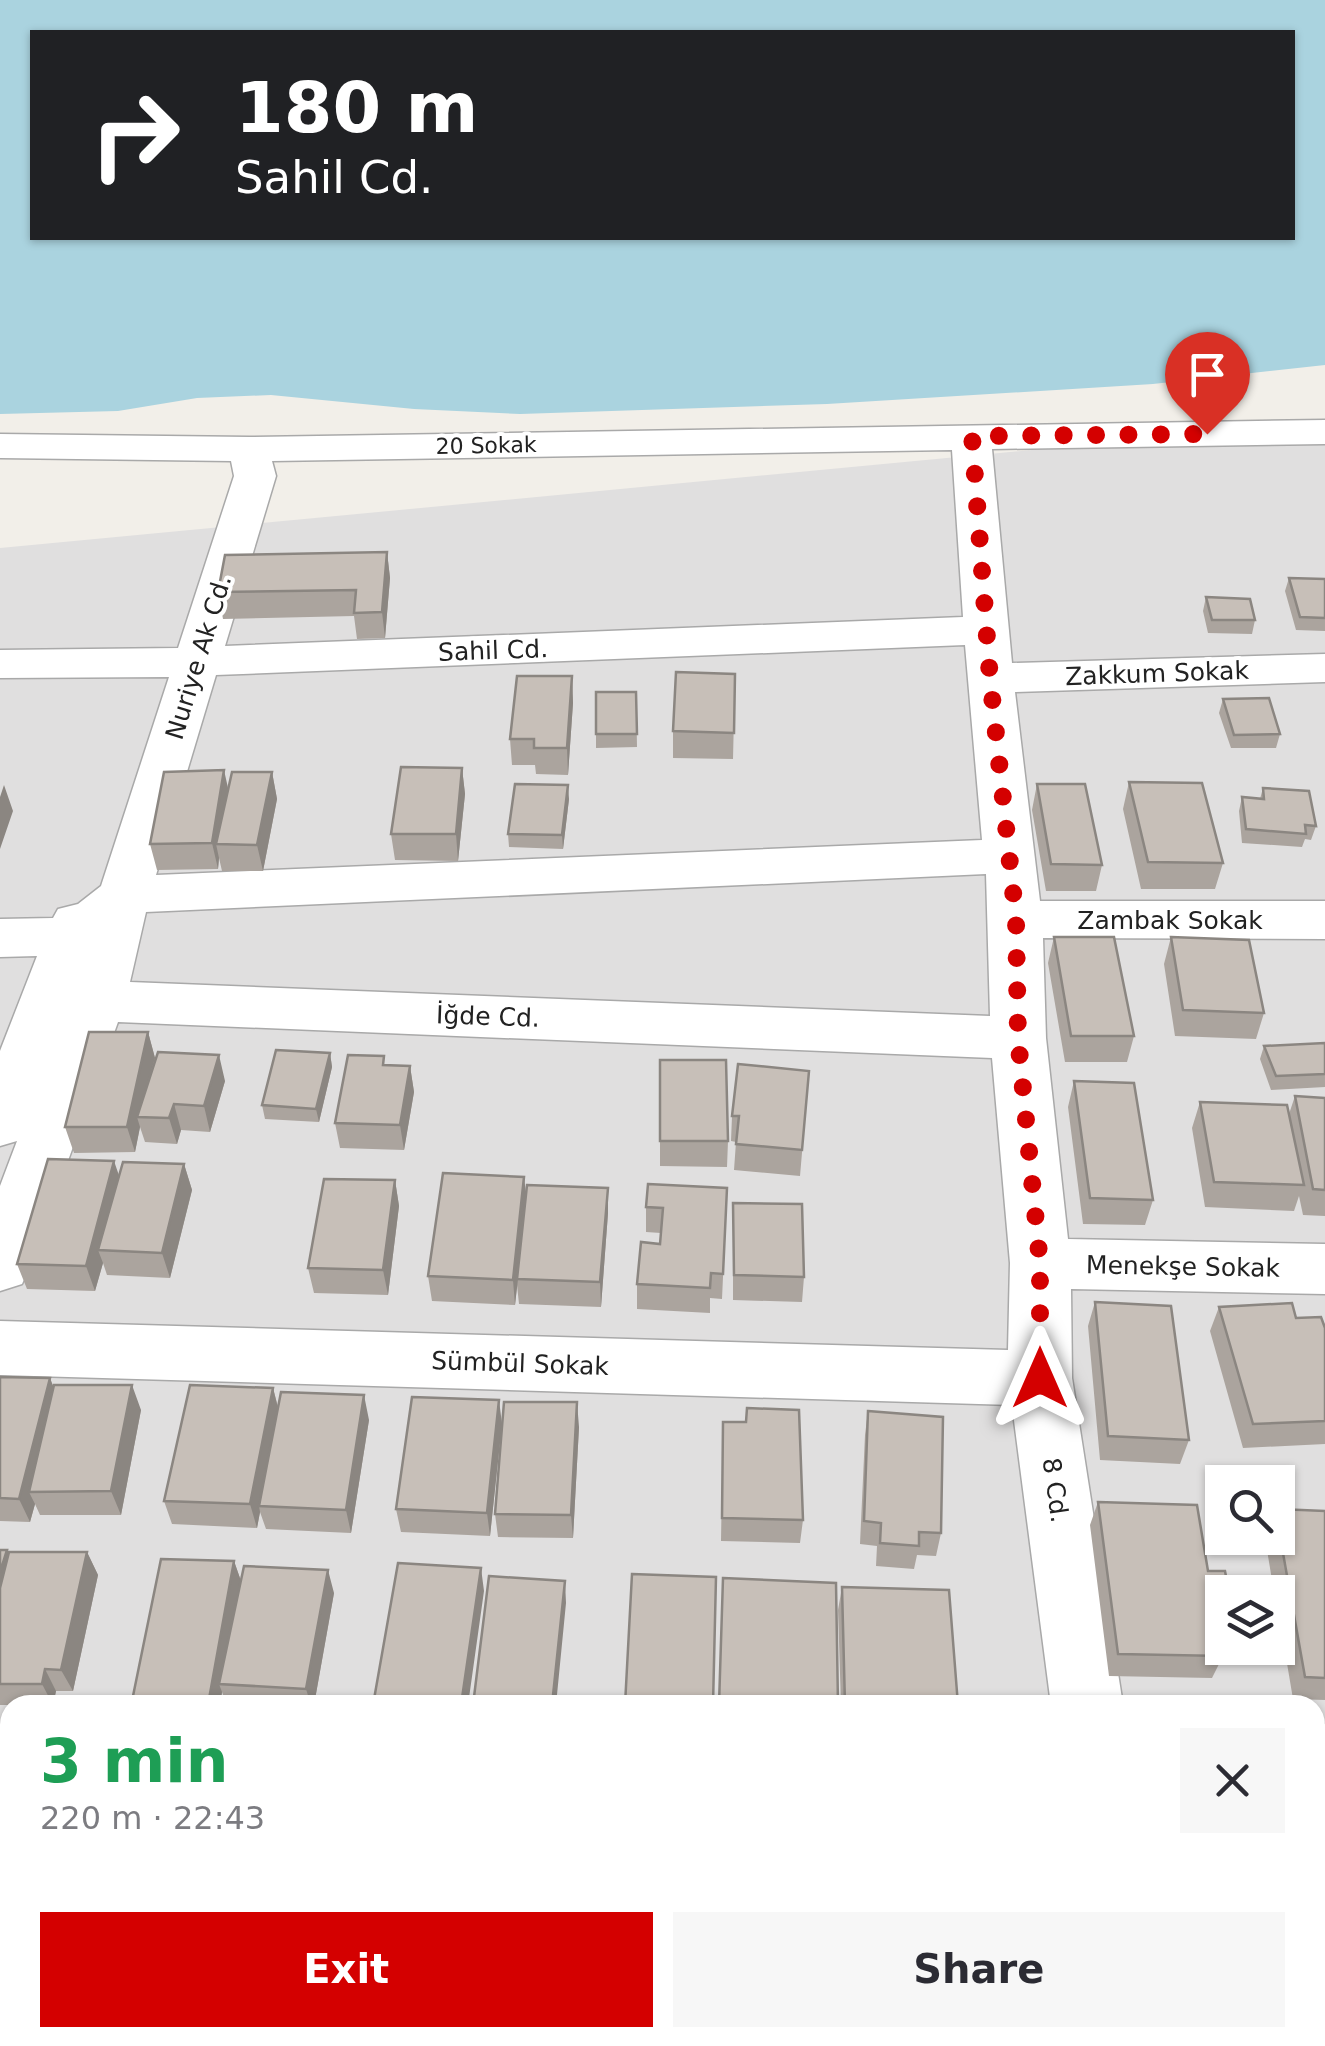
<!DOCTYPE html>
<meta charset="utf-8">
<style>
:root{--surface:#fff;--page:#f7f7f7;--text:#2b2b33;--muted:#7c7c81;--accent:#d40000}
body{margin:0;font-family:"DejaVu Sans",sans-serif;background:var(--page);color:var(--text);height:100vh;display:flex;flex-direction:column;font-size:38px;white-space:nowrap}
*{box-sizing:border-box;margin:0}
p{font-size:32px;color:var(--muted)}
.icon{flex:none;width:55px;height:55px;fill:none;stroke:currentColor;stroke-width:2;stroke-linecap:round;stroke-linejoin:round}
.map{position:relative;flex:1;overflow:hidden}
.drawer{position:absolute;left:0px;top:1695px;width:1325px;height:352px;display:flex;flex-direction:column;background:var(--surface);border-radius:30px 30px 0 0;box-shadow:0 2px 8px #0004}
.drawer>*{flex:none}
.guide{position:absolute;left:30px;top:30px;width:1265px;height:210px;border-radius:0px;box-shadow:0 2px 8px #0004;background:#202124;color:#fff;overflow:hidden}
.tools{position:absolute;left:1205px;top:1465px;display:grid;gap:20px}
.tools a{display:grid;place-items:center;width:90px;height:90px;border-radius:0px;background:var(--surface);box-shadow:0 2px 8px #0004;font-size:50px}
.pin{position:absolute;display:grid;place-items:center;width:85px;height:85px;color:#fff;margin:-102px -42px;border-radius:50% 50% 50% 0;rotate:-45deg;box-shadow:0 0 10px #0007}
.pin .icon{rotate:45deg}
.me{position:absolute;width:110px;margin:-55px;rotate:0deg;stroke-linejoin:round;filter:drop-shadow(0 0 8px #0008)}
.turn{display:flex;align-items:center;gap:35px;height:210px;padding:0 40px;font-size:45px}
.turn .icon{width:130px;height:130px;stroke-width:2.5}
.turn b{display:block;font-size:70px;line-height:85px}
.round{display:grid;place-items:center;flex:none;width:105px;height:105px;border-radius:0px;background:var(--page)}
.summary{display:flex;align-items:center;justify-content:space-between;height:170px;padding:0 40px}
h1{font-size:60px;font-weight:700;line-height:75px;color:#1e9e55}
.action{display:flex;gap:20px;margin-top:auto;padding:20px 40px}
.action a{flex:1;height:115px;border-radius:0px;background:var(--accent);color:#fff;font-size:40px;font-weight:700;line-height:115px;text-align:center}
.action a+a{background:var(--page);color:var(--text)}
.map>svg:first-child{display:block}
.residential{fill:#e0dfdf;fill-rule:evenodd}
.water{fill:#aad3df;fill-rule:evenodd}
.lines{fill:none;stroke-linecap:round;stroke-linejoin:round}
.minor-casing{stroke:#a9a9a9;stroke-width:3}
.secondary-casing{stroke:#707d05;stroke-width:3}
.minor{fill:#fff;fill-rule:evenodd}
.secondary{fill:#f7fabf;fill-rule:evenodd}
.wall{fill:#aba49e}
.shaded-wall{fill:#8b8681}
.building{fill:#c7bfb8;stroke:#8b8681;stroke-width:2.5}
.route{stroke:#d40000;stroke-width:18;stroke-dasharray:0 32.4}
.labels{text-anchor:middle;stroke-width:8;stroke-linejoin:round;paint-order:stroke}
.far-street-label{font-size:22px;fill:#222;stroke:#fff}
.street-label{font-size:25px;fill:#222;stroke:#fff}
</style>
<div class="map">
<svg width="1325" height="2046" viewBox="0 0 1325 2046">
<rect width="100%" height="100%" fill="#f2efe9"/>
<!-- residential -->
<path class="residential" d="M1325,422V2046H0V548ZM1222,1482H1278V1538H1222ZM1222,1592H1278V1648H1222ZM10,1705H1315V2038H10Z"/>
<!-- water -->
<path class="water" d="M0,0H1325V365L1153,384L827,404L520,414L414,409L271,395L197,398L118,411L0,414ZM32,32H1292V238H32Z"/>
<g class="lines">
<!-- minor casing -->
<g class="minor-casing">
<path id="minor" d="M1325,420V444L992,449L1012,663L1325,654V682L1015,692L1040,901H1325V939L1043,938L1046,1038L1068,1239L1325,1244V1294L1071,1289L1072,1378L1123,1705H1051L1012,1405L0,1375V1321L1008,1350L1010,1263L992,1058L118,1022L30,1266L22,1284L0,1291V1186L17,1141L0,1146V1051L37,956L0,957V919L53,918L58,909L78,904L101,886L169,677L0,678V650L178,648L234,476L231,461L0,458V434L249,437ZM952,450L963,617L225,646L276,476L272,461ZM965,645L982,840L156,875L216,675ZM986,874L990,1016L130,982L146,912Z
M1315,1724H1325V1796H1315Z
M1315,2016L1325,2046H1246L1244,2038H1315Z"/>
</g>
<!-- secondary casing -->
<g class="secondary-casing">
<path id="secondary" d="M0,1783H10V1857H0Z
M1315,1839H1325V1915H1315Z
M0,1901L10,1902V1980L0,1979Z
M1315,1955H1325V2033H1315Z"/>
</g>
<!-- minor -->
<use href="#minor" class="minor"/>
<!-- secondary -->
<use href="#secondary" class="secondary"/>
</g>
<!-- wall -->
<path class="wall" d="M387,552L390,578L385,638L357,639L354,616L223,619L218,592Z
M1289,578L1325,579V631L1296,630L1285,591Z
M1206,597L1255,620L1252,634L1208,633L1203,611Z
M735,674L733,759L673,758V731Z
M572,676L573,703L568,775L536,774L535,765H512L510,739Z
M596,692H636L637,747L596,748Z
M1223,699L1280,734L1276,748H1231L1219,713Z
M462,768L465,794L458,861L395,860L391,834Z
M272,772L277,799L263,871H222L219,858L218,869L157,870L150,844L228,789Z
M1129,782L1223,863L1215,889H1141L1123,809Z
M1037,784L1102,865L1096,891H1046L1032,810Z
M1263,788L1316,826L1311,840L1305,839L1302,847L1242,843L1239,811L1242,797L1260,799Z
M569,799L563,849L509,847L508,834Z
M1054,937L1134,1036L1127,1062H1065L1048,963Z
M1171,937L1264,1013L1256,1039L1175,1036L1164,964Z
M148,1032L155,1058L225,1081L210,1132L181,1130L177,1144L145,1142L140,1127L135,1152L74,1153L65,1127Z
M1325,1043V1087L1271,1090L1260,1059L1264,1046Z
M330,1053L332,1067L319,1122L265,1119L262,1105Z
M660,1060L728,1141L727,1167L660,1166Z
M385,1065L410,1066L414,1092L404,1150L340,1148L335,1123Z
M809,1071L800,1176L734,1170L736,1142L731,1141L732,1116Z
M1074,1081L1153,1200L1145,1225L1083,1224L1068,1107Z
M1295,1096L1325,1098V1216L1303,1215L1299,1196L1294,1211L1205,1207L1192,1128L1200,1102L1289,1114Z
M184,1164L192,1190L170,1278L107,1275L103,1263L95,1291L27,1289L17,1264L119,1175Z
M395,1180L399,1206L388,1295L314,1293L308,1268Z
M608,1188V1213L601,1307L519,1304L517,1285L515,1305L432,1301L428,1276L526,1197Z
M727,1188L722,1299L710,1298V1313L637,1309V1284L660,1244L661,1233L646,1232V1207Z
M733,1203L804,1277L802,1302L733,1300Z
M1095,1302L1189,1440L1180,1464L1100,1460L1088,1326Z
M1219,1307L1296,1318L1324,1325L1325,1323V1444L1243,1448L1210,1331Z
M0,1377L53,1387L141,1410L121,1515H40L35,1504L30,1522L0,1521Z
M273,1388L278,1407L369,1420L351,1533L266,1529L260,1512L257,1528L172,1524L164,1501Z
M868,1411L941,1533L936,1556L917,1555L914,1569L876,1566L877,1546L860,1544L865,1435Z
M723,1422L803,1520L800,1543L721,1541Z
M502,1423L579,1427L573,1538L498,1537L495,1514L501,1431L490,1536L401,1532L396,1509Z
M1098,1502L1208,1571L1222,1592V1613L1219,1620H1217L1223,1656L1212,1678L1109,1676L1090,1525Z
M1278,1509L1325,1511V1700L1293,1699L1278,1610V1592H1274L1265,1538H1278Z
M0,1550H7L8,1553L87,1552L98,1575L73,1691H56L53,1705H0Z
M234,1561L241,1581L334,1593L314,1705H227L222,1692L220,1705H137L133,1696Z
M842,1587L958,1705H841L838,1610Z"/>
<!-- shaded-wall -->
<path class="shaded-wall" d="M387,552L390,578L385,638L382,612Z
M572,676L573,703L568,775L567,748Z
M462,768L465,794L458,861L456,834Z
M224,770L230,797L216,844L219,858L218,869L212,843Z
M272,772L277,799L263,871L257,845Z
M4,785L13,811L0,849V797Z
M568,785L569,799L563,849L562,835Z
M148,1032L155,1058L137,1117L140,1127L135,1152L127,1127Z
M330,1053L332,1067L319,1122L316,1109Z
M219,1055L225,1081L210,1132L204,1106Z
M410,1066L414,1092L404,1150L400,1125Z
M174,1104L181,1130L177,1144L169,1118Z
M114,1161L123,1187L98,1250L103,1263L95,1291L86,1266Z
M184,1164L192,1190L170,1278L162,1253Z
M524,1177L527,1202L515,1305L513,1280Z
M395,1180L399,1206L388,1295L383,1270Z
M608,1188V1213L601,1307L600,1282Z
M50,1378L60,1403L29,1492L35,1504L30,1522L19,1499Z
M132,1385L141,1410L121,1515L111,1491Z
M273,1388L279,1412L259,1506L260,1512L257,1528L250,1504Z
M364,1395L369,1420L351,1533L346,1510Z
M499,1400L502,1424L490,1536L487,1513Z
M577,1402L579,1427L573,1538L571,1515Z
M7,1550L18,1573L0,1634V1572Z
M87,1552L98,1575L73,1691L61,1670Z
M234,1561L242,1584L219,1684L222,1692L220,1705H211L209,1699Z
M481,1568L484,1591L468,1705H461Z
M328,1570L334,1593L314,1705H311L306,1689Z
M565,1581L566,1603L556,1705H552Z
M45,1669L56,1691L53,1705L42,1684Z"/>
<!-- building -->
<path class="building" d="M387,552L382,612L354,613L356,590L218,592L225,555Z
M1289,578L1325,579V618L1300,617Z
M1206,597L1250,599L1255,620H1212Z
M676,672L735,674L734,733L673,731Z
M517,676H572L567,748H534V739H510Z
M596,692H636L637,734H596Z
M1269,698L1280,734L1234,735L1223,699Z
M401,767L462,768L456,834H391Z
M224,770L212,843L150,844L164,772Z
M232,772H272L257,845L216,844Z
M1129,782L1202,783L1223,863L1148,862Z
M515,784L568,785L562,835L508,834Z
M1037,784H1085L1102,865L1051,864Z
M1263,788L1309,791L1316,826L1305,825L1306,834L1246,829L1242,797L1264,799Z
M1054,937H1114L1134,1036H1071Z
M1171,937L1249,940L1264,1013L1183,1010Z
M89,1032H148L127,1127H65Z
M1325,1043V1074L1276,1076L1264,1046Z
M276,1050L330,1053L316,1109L262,1105Z
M158,1052L219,1055L204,1106L174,1104L169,1118L137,1117Z
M348,1055L384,1056L383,1065L410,1066L400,1125L335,1123Z
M660,1060H726L728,1141H660Z
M738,1064L809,1071L802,1150L736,1144L739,1116H732Z
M1074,1081L1134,1083L1153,1200L1090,1198Z
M1295,1096L1325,1098V1190L1313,1189Z
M1200,1102L1287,1105L1304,1185L1214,1182Z
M48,1159L114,1161L86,1266L17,1264Z
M123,1162L184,1164L162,1253L98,1250Z
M443,1173L524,1177L513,1280L428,1276Z
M324,1179L395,1180L383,1270L308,1268Z
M648,1184L727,1188L723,1274L711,1273L710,1288L637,1284L641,1242L660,1244L663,1208L646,1207Z
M527,1185L608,1188L600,1282L517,1279Z
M733,1203L802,1204L804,1277L734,1275Z
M1095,1302L1171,1306L1189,1440L1108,1436Z
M1292,1303L1296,1318L1321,1317L1325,1328V1421L1253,1424L1219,1307Z
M0,1377L50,1378L19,1499L0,1498Z
M54,1385H132L111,1491L29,1492Z
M190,1385L273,1388L250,1504L164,1501Z
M281,1392L364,1395L346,1510L259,1506Z
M412,1397L499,1400L487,1513L396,1509Z
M504,1402H577L571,1515L495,1514Z
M747,1408L799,1410L803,1520L722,1518L723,1422H746Z
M868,1411L943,1417L941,1533L919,1532V1546L880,1543L881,1523L864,1521Z
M1098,1502L1197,1505L1208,1571H1225L1229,1592H1222V1598L1213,1597L1223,1656L1118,1654Z
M1278,1509L1325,1511V1678L1305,1677L1278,1525Z
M0,1550H7L0,1572Z
M9,1552H87L61,1670L45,1669L42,1684H0V1588Z
M161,1559L234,1561L209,1699L133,1696Z
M398,1563L481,1568L461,1705H373Z
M244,1566L328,1570L306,1689L219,1684Z
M632,1574L716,1577L713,1705H625Z
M489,1576L565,1581L552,1705H473Z
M723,1578L836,1583L838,1705H719Z
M842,1587L949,1590L958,1705H845Z"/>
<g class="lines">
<!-- route -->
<path class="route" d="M1040,1378V1263L1018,1038L1016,919L990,678L972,436L1207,434"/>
</g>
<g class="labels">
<!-- far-street labels -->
<g class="far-street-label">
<text transform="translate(486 445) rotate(-1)" y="8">20 Sokak</text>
</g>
<!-- street labels -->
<g class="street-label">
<text transform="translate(493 650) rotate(-2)" y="9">Sahil Cd.</text>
<text transform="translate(198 657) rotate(-73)" y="9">Nuriye Ak Cd.</text>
<text transform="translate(1157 673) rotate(-2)" y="9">Zakkum Sokak</text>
<text x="1170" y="929">Zambak Sokak</text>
<text transform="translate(488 1016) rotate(2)" y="9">İğde Cd.</text>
<text transform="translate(1183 1266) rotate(1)" y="9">Menekşe Sokak</text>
<text transform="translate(520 1363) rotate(2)" y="9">Sümbül Sokak</text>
<text transform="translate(1056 1490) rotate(82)" y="9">8 Cd.</text>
</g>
</g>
</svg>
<div class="tools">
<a><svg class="icon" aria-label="search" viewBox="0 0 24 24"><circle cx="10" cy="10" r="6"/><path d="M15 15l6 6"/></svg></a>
<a><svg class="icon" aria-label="layers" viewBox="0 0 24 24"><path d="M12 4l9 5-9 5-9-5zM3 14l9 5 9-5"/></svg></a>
</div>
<div class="pin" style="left:1207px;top:434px;background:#d93025"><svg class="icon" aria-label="arrive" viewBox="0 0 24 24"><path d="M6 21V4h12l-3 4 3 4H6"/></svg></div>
<svg class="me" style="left:1040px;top:1378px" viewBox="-20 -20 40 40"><path d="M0-17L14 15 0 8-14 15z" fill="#d40000" stroke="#fff" stroke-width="4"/></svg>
<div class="guide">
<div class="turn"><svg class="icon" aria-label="right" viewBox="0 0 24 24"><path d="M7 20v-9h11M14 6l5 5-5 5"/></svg><div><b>180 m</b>Sahil Cd.</div></div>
</div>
<section class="drawer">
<div class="summary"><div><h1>3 min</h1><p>220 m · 22:43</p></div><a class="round"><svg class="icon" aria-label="close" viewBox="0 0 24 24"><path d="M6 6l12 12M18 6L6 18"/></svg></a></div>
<div class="action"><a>Exit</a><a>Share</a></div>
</section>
</div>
